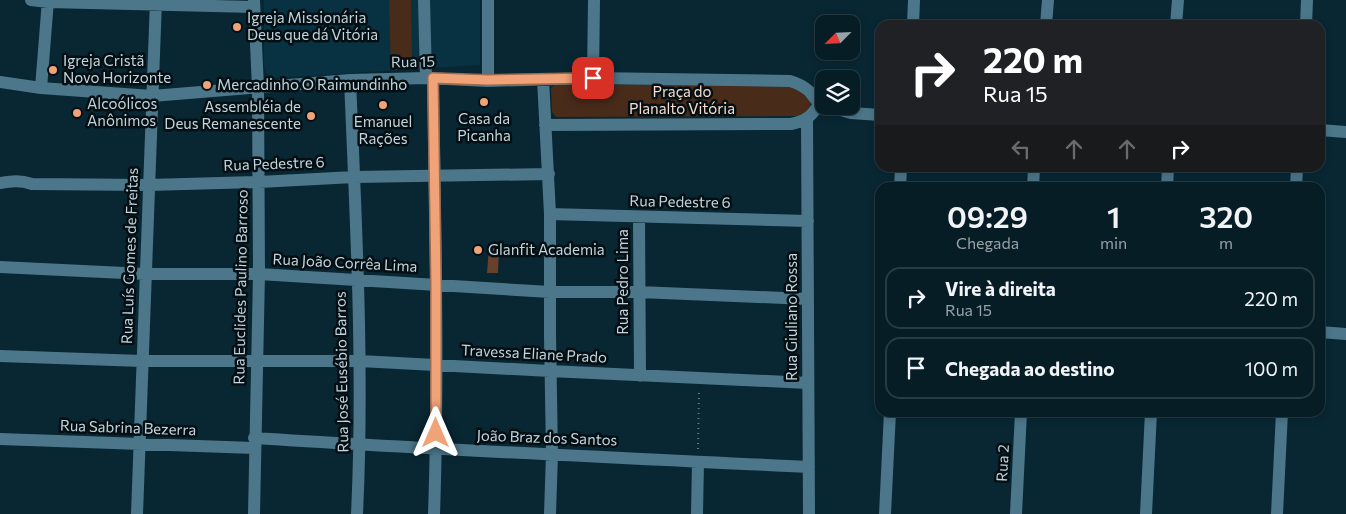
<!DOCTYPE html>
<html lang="pt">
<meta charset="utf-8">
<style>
:root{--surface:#061d26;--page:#0f262e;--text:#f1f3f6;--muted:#98a2a7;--line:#273b43}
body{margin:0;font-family:Commissioner,sans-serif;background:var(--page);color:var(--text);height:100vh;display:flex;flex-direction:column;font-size:19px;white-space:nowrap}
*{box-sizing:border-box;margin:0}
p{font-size:16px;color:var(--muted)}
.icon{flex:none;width:28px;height:28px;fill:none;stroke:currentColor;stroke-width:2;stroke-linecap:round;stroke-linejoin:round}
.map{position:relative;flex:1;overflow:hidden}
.panel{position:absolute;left:875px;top:182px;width:450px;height:235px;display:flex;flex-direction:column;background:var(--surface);border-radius:15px;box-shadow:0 2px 8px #0003,0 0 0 1px var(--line)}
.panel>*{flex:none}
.hud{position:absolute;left:875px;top:20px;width:450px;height:152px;border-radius:15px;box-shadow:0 2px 8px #0003,0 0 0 1px var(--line);background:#202124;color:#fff;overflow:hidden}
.needle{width:32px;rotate:246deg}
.buttons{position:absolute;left:815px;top:15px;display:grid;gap:10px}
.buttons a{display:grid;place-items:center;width:45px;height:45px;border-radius:10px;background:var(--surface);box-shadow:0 2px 8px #0003,0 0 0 1px var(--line);font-size:25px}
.pin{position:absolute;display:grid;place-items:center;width:42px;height:42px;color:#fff;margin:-21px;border-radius:10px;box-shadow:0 2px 8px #0006}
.me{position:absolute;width:55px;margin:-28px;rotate:0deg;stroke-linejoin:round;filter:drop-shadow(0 0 4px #0008)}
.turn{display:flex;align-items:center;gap:18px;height:105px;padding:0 25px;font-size:22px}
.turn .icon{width:65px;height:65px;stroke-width:2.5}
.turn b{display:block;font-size:35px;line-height:42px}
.lanes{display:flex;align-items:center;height:48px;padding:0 25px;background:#0003;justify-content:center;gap:25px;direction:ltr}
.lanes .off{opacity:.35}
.eta{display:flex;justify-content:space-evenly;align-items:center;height:85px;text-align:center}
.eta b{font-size:30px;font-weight:600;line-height:35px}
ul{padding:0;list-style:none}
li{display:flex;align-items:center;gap:15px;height:62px;margin:0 10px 8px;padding:0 15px;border:2px solid var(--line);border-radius:15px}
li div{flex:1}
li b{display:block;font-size:19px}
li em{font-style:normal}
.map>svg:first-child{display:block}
.built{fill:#083241}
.green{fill:#492b1a}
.water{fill:#68412b}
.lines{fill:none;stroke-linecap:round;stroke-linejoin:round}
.path{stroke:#647b86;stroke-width:2;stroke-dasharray:1 4;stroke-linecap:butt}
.minor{stroke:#4c778a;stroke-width:12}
.route-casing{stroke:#9c6a4e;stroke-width:12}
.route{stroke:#f0a378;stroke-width:9}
.poi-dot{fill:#f0a378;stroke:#040f14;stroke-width:2}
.labels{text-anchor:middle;stroke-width:5;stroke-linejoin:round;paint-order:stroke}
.poi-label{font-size:15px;fill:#c4d4dc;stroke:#040f14;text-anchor:start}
.street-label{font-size:15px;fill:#c4d4dc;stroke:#040f14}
.park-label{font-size:15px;fill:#f8dbcc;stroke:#040f14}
</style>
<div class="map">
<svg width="1346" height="514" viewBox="0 0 1346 514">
<rect width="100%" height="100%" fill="#082733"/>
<!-- built -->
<path class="built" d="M264,0H480V65L272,78L267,74L264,67Z"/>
<!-- green -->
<path class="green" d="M389,0H411L412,58H420L421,69L391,70Z
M556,84L795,86L812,101L808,111L798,116L556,117L552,112L551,88Z"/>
<!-- water -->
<path class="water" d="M489,247L499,248L498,273H487Z"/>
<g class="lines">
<!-- path -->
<path class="path" d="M698,449L699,389"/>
<!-- minor -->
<path class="minor" d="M31,0L48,2L254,7
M254,0L258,88L259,274L254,514
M424,0L426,78
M488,0V81
M913,25L914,0
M1046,25L1048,0
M1176,25L1178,0
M1306,25L1307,0
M433,78C435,223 439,369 434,514
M593,78L594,0
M543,79L550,214V336L552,454L550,514
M350,80C356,224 364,369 357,514
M0,82L41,88L152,96L350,80L426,78L488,81L593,78L790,81C797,83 803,86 809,91C814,96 816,103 824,105
M41,88L48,0
M827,106L851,113L880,115
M807,119L809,514
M545,125L791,124C806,121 812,116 819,104
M1320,130L1346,132
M0,183C12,181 20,180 32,184L149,185L259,182L354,177L549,174
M900,188L901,168
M1033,188L1034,168
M1167,188L1168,168
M1296,188L1297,168
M550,214L808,221
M639,217L640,376
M0,267L145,274H259L550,292H639L808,299
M1320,332L1346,334
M0,356L142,361H360L550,371L808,383
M254,438C439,450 624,458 809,467
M0,439L254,448
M137,514L156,0
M697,514L698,462
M885,514L890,412
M1016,514L1021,412
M1146,514L1151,412
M1277,514L1282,412"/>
</g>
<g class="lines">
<!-- route casing -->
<g class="route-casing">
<path id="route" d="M436,433V284L433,78L488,80L593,78"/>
</g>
<!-- route -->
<use href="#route" class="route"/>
</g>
<!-- markers -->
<g class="poi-dot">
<circle cx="237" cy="27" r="5"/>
<circle cx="53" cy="70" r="5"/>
<circle cx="207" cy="85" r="5"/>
<circle cx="484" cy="102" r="5"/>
<circle cx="383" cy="105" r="5"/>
<circle cx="77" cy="113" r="5"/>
<circle cx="311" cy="116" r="5"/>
<circle cx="478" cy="250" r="5"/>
</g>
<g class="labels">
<!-- poi labels -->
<g class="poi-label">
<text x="247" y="23">Igreja Missionária<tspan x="247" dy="17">Deus que dá Vitória</tspan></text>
<text x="63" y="66">Igreja Cristã<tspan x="63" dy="17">Novo Horizonte</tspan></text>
<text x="217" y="90">Mercadinho O Raimundinho</text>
<text x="87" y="109">Alcoólicos<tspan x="87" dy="17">Anônimos</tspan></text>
<text x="301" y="112" text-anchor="end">Assembléia de<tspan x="301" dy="17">Deus Remanescente</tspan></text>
<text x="484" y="124" text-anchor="middle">Casa da<tspan x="484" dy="17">Picanha</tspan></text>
<text x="383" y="127" text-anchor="middle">Emanuel<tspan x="383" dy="17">Rações</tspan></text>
<text x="488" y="255">Glanfit Academia</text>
</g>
<!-- street labels -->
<g class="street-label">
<text transform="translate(413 62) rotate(-1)" y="5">Rua 15</text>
<text transform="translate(274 164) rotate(-2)" y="5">Rua Pedestre 6</text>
<text transform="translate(680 202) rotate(1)" y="5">Rua Pedestre 6</text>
<text transform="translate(130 256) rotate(-88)" y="5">Rua Luís Gomes de Freitas</text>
<text transform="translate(345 263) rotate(3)" y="5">Rua João Corrêa Lima</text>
<text transform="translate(623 282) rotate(-90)" y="5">Rua Pedro Lima</text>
<text transform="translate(241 287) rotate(-89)" y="5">Rua Euclides Paulino Barroso</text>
<text transform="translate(792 317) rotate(-90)" y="5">Rua Giuliano Rossa</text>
<text transform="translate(534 354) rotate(3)" y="5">Travessa Eliane Prado</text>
<text transform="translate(342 372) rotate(-91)" y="5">Rua José Eusébio Barros</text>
<text transform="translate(128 428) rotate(2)" y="5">Rua Sabrina Bezerra</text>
<text transform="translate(547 438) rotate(2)" y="5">João Braz dos Santos</text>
<text transform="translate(1003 463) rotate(-87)" y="5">Rua 2</text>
</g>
<!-- park labels -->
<g class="park-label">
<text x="682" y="97">Praça do<tspan x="682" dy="17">Planalto Vitória</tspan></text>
</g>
</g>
</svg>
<div class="buttons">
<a><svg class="needle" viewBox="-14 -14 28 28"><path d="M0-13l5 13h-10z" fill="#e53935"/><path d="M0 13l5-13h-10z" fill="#98a2a7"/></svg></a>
<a><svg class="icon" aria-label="layers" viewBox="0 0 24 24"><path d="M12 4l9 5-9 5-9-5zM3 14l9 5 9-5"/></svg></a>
</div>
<div class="pin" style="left:593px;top:78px;background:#d93025"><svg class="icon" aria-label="arrive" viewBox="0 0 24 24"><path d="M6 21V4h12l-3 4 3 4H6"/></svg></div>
<svg class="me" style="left:436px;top:433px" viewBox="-20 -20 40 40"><path d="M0-17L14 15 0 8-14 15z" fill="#f0a378" stroke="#fff" stroke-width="4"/></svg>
<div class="hud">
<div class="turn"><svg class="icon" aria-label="right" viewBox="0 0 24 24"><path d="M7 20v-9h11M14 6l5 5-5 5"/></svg><div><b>220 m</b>Rua 15</div></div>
<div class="lanes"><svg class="icon off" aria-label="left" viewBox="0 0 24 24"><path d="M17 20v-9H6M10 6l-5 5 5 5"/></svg><svg class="icon off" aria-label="ahead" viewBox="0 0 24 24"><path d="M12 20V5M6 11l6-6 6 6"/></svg><svg class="icon off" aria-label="ahead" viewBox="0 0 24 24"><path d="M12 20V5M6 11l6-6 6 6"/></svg><svg class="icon" aria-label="right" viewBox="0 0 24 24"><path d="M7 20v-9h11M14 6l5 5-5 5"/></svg></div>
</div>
<section class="panel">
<div class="eta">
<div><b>09:29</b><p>Chegada</p></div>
<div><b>1</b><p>min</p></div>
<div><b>320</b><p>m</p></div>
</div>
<ul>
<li><svg class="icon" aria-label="right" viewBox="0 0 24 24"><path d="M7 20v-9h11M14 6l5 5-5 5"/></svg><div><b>Vire à direita</b><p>Rua 15</p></div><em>220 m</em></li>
<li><svg class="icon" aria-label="arrive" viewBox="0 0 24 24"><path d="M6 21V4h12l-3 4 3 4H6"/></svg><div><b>Chegada ao destino</b></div><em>100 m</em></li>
</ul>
</section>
</div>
